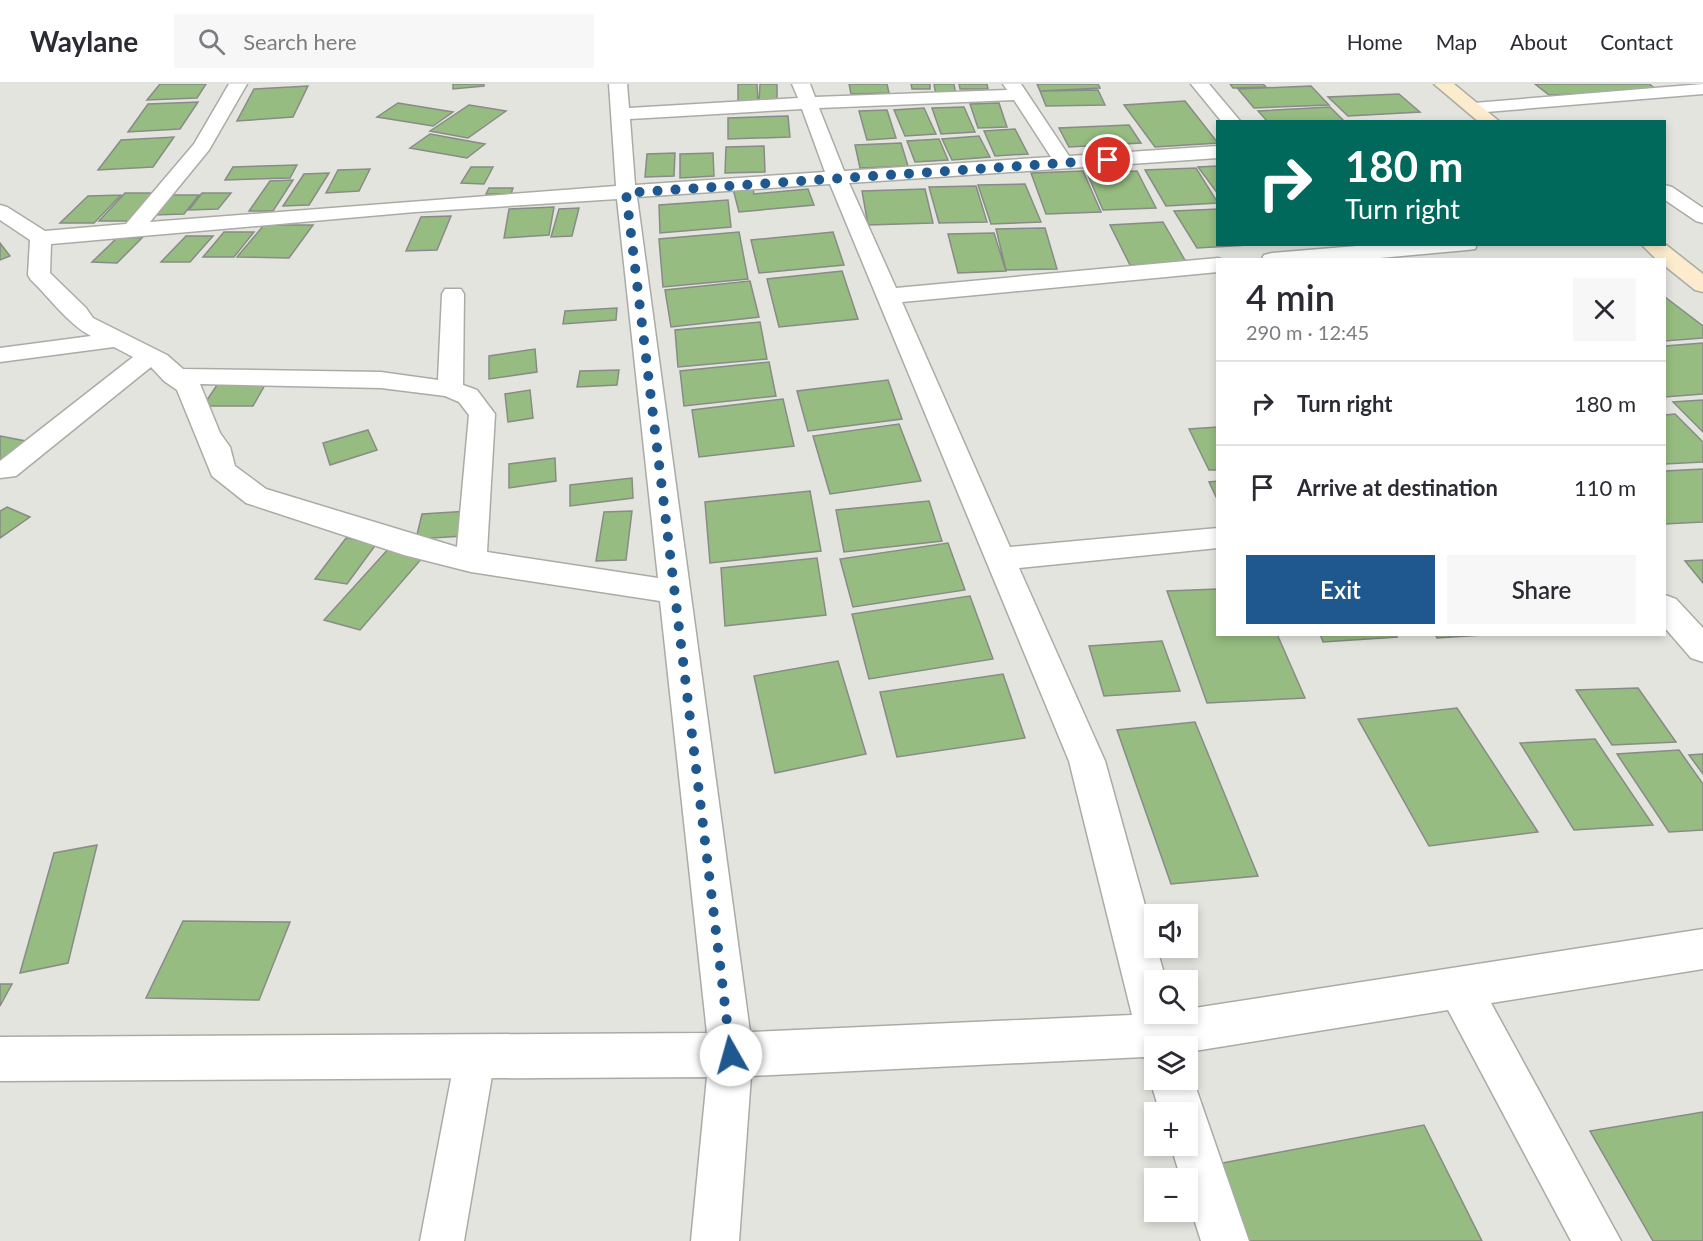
<!DOCTYPE html>
<meta charset="utf-8">
<style>
:root{--surface:#fff;--page:#f7f7f7;--text:#2b2b33;--muted:#7c7c81;--line:#e1e1e2;--accent:#1f588f}
body{margin:0;font-family:Lato,sans-serif;background:var(--page);color:var(--text);height:100vh;display:flex;flex-direction:column;font-size:22px;white-space:nowrap}
*{box-sizing:border-box;margin:0}
p{font-size:20px;color:var(--muted)}
.icon{flex:none;width:33px;height:33px;fill:none;stroke:currentColor;stroke-width:2;stroke-linecap:round;stroke-linejoin:round}
.map{position:relative;flex:1;overflow:hidden}
.panel{position:absolute;left:1216px;top:174px;width:450px;height:378px;display:flex;flex-direction:column;background:var(--surface);border-radius:0px;box-shadow:0 3px 9px #0003}
.panel>*{flex:none}
.hud{position:absolute;left:1216px;top:36px;width:450px;height:126px;border-radius:0px;box-shadow:0 3px 9px #0003;background:#00695c;color:#fff;overflow:hidden}
.tools{position:absolute;left:1144px;top:820px;display:grid;gap:12px}
.tools a{display:grid;place-items:center;width:54px;height:54px;border-radius:0px;background:var(--surface);box-shadow:0 3px 9px #0003;font-size:30px}
.pin{position:absolute;display:grid;place-items:center;width:51px;height:51px;color:#fff;margin:-26px;border:3px solid #fff;border-radius:50%;box-shadow:0 2px 6px #0007}
.me{position:absolute;width:66px;margin:-33px;rotate:353deg;stroke-linejoin:round;filter:drop-shadow(0 0 4px #0008)}
.turn{display:flex;align-items:center;gap:21px;height:126px;padding:0 30px;font-size:27px}
.turn .icon{width:78px;height:78px;stroke-width:2.5}
.turn b{display:block;font-size:42px;line-height:51px}
.round{display:grid;place-items:center;flex:none;width:63px;height:63px;border-radius:0px;background:var(--page)}
.summary{display:flex;align-items:center;justify-content:space-between;height:102px;padding:0 30px}
h1{font-size:36px;font-weight:600;line-height:45px}
.primary-button{display:flex;gap:12px;margin-top:auto;padding:12px 30px}
.primary-button a{flex:1;height:69px;border-radius:0px;background:var(--accent);color:#fff;font-size:24px;font-weight:600;line-height:69px;text-align:center}
.primary-button a+a{background:var(--page);color:var(--text)}
ul{padding:0;list-style:none}
li{display:flex;align-items:center;gap:18px;height:84px;padding:0 30px;border-top:2px solid var(--line)}
li div{flex:1}
li b{display:block;font-size:22px}
li em{font-style:normal}
header{display:flex;align-items:center;gap:36px;box-sizing:border-box;height:84px;padding:0 30px;background:var(--surface);border-bottom:2px solid var(--line)}
header strong{font-size:28px}
nav{display:flex;gap:33px;margin-inline-start:auto;font-size:21px}
.search{width:420px;height:54px;background:var(--page);display:flex;align-items:center;gap:15px;box-sizing:border-box;padding:0 21px;border-radius:0px;color:var(--muted);font-size:22px}
.map>svg:first-child{display:block}
.building{fill:#96bc81;stroke:#888b87;stroke-width:1.5}
.lines{fill:none;stroke-linecap:round;stroke-linejoin:round}
.lane-casing{stroke:#ababa6;stroke-width:3}
.street-casing{stroke:#ababa6;stroke-width:3}
.secondary-casing{stroke:#ababa6;stroke-width:3}
.lane{fill:#fff;fill-rule:evenodd}
.street{fill:#fff;fill-rule:evenodd}
.secondary{fill:#fdebcd;fill-rule:evenodd}
.route{stroke:#1f588f;stroke-width:10;stroke-dasharray:0 18}
</style>
<header>
<strong>Waylane</strong>
<div class="search"><svg class="icon" aria-label="search" viewBox="0 0 24 24"><circle cx="10" cy="10" r="6"/><path d="M15 15l6 6"/></svg>Search here</div>
<nav><a>Home</a><a>Map</a><a>About</a><a>Contact</a></nav>
</header>
<div class="map">
<svg width="1703" height="1157" viewBox="0 0 1703 1157">
<rect width="100%" height="100%" fill="#e4e4df"/>
<!-- building -->
<path class="building" d="M160,0H206L197,14L147,16Z
M453,0H484V2L453,5Z
M738,0H757L758,18H738Z
M760,0H777V18H759Z
M849,0H887L889,9L851,10Z
M911,0H930V5H912Z
M934,0H954L956,12H936Z
M959,0H987L988,5H960Z
M1037,0H1098L1100,4L1040,7Z
M1230,0H1263L1266,3L1233,4Z
M1535,0H1649L1659,7L1549,11Z
M308,2L293,33L237,37L254,5Z
M1311,2L1329,21L1254,24L1238,5Z
M1098,6L1105,21L1046,22L1040,7Z
M1399,10L1420,28L1348,32L1328,13Z
M1185,17L1218,59L1155,63L1124,21Z
M198,18L180,45L128,48L148,20Z
M398,19L453,28L433,42L377,33Z
M999,19L1007,43L978,44L970,20Z
M469,21L506,27L468,54L430,47Z
M964,23L975,48L941,50L932,24Z
M1330,23L1345,38H1268L1258,27Z
M924,24L936,50L905,52L894,26Z
M887,26L896,54L867,56L859,27Z
M788,32L790,53L728,55V34Z
M1129,41L1141,59L1069,63L1059,44Z
M1015,45L1028,70L995,72L984,47Z
M430,50L485,60L467,74L410,64Z
M979,52L990,73L952,76L942,55Z
M174,53L153,83L98,86L121,56Z
M939,55L948,76L915,78L907,57Z
M901,59L908,82L860,84L855,61Z
M764,62L765,88L725,89L726,63Z
M675,69L674,92L645,93L647,70Z
M713,69L714,92L680,94V70Z
M297,81L290,94L225,96L233,83Z
M1218,82V110L1198,83Z
M471,83H493L484,100L461,99Z
M1196,84L1218,119L1166,122L1145,86Z
M370,85L359,107L326,109L338,86Z
M1083,87L1101,128L1046,130L1031,89Z
M1137,87L1156,124L1103,126L1087,89Z
M329,89L309,121L283,122L304,90Z
M293,96L273,127H249L270,97Z
M1025,100L1041,138L991,140L978,101Z
M976,102L987,138L939,139L929,103Z
M489,104H513L511,110H486Z
M753,104L754,110L808,105L814,121L739,128L733,105Z
M925,105L933,139L868,141L862,107Z
M125,109H154L129,137H99Z
M202,109H231L218,125L189,126Z
M121,111L94,139H60L88,112Z
M169,111H199L184,130L154,131Z
M728,116L731,143L660,149L659,121Z
M554,123L549,151L504,154L509,125Z
M579,124L572,152L551,153L559,125Z
M1218,125V160L1249,161L1197,164L1174,127Z
M451,132L437,166L406,167L421,133Z
M1163,138L1186,178L1130,181L1110,141Z
M264,141H313L289,174L237,173Z
M1045,144L1057,185L1006,186L996,145Z
M224,148H254L234,173H203Z
M739,148L748,195L663,203L659,155Z
M833,148L844,181L759,189L751,156Z
M994,149L1006,187L958,189L948,150Z
M186,152H213L190,178H161Z
M118,153L142,154L117,179L92,178Z
M0,159L10,172L0,176Z
M842,187L858,235L779,243L767,195Z
M750,197L759,233L671,243L665,206Z
M1665,213L1703,242V254L1665,257Z
M617,224L616,236L563,240L565,227Z
M760,238L767,275L678,283L675,246Z
M1703,259V310L1665,313V262Z
M535,265L537,288L489,295V272Z
M769,278L776,312L684,322L680,287Z
M619,286L617,301L577,303L580,287Z
M269,294L253,322H203L221,295Z
M888,296L902,335L808,347L797,307Z
M530,306L533,334L508,338L505,310Z
M783,315L794,362L699,373L692,326Z
M1703,316V348L1673,318Z
M1675,330L1703,358V378L1665,380V331Z
M899,340L921,397L830,410L813,352Z
M1218,343V386H1209L1189,345Z
M368,346L377,366L330,381L323,359Z
M0,352L31,358L0,383Z
M555,374L556,397L509,404V380Z
M1703,385V438L1665,440V387Z
M632,394L633,414L570,422V401Z
M1218,397V417L1209,398Z
M810,407L821,467L710,479L705,418Z
M929,417L942,457L844,468L836,426Z
M7,423L30,433L0,454V427Z
M469,427L464,452L416,455L422,430Z
M632,427L626,476L596,477L604,428Z
M346,454L377,459L347,500L315,495Z
M948,459L965,506L853,523L840,475Z
M390,463L424,472L360,546L324,536Z
M817,474L826,531L725,542L721,484Z
M1703,476V499L1685,477Z
M1218,505V550H1277L1305,614L1207,619L1167,507Z
M970,512L993,575L869,595L852,530Z
M1320,550H1395L1397,553L1323,558Z
M1435,550H1499L1437,554Z
M1162,557L1180,607L1104,612L1089,562Z
M838,577L866,670L775,689L754,592Z
M1003,590L1025,654L897,673L880,608Z
M1638,604L1676,658L1612,661L1576,606Z
M1457,624L1538,748L1429,762L1358,635Z
M1195,638L1258,792L1171,800L1117,646Z
M1595,655L1653,741L1574,746L1520,659Z
M1679,666L1703,700V746L1669,748L1617,670Z
M1703,670V690L1689,671Z
M97,761L68,879L20,889L54,769Z
M183,837L290,838L259,916L146,914Z
M0,900H12L0,922Z
M1703,1028V1157H1653L1590,1047Z
M1424,1041L1482,1157H1245L1217,1080Z"/>
<g class="lines">
<!-- lane casing -->
<g class="lane-casing">
<path id="lane" d="M475,954L489,960L495,974L464,1157H420L455,974L461,960Z"/>
</g>
<!-- street casing -->
<g class="street-casing">
<path id="street" d="M229,0H247L209,66L150,138L616,102L609,0H627L629,24L798,14L792,0H810L815,13L1007,6L1003,0H1021L1069,72L1218,62V74L849,99L896,204L1218,174L1223,176H1218V188L902,218L1010,463L1218,444V464L1019,484L1105,677L1166,897H1155V930H1188V925L1703,845V885L1491,919L1621,1157H1571L1448,926L1188,968V963H1155V982L1147,978L1144,973L751,992L739,1157H691L707,993L0,997V953L707,949L660,517L471,488L404,471L246,419L212,392L177,306L164,297L151,283L16,392L0,394V377L133,273L114,263L0,278V264L91,252C68,240 50,214 31,196L28,191L30,156L0,136V121L7,123L45,147L126,140L194,60ZM1014,16L1051,73L844,87L819,24ZM802,25L825,88L635,101L630,35ZM830,100L1069,677L1132,931L750,948L637,113ZM617,115L658,494L487,468L495,330L477,306L463,301L464,210L461,205H445L442,210L438,296L381,288L183,285L167,271L93,234L86,224L50,189L51,160L415,128ZM200,300L381,304L445,312L459,318L469,331L457,463L266,405L235,382L230,363L220,349Z
M1191,0H1209L1241,38H1222Z
M1703,0V10L1474,29L1465,24L1474,19Z
M1665,101L1672,103L1703,124V139L1696,137L1665,116Z
M1381,160H1477L1475,165L1467,166L1358,176H1261L1264,171L1272,169Z
M1665,511L1676,515L1703,544V578L1691,574L1665,544Z
M1188,981L1249,1157H1201L1188,1116V1095H1181L1171,1062H1188V1029H1160L1150,996L1155,983V996H1188Z"/>
</g>
<!-- secondary casing -->
<g class="secondary-casing">
<path id="secondary" d="M1434,0H1454L1500,38H1479Z
M1641,160H1665L1703,190V208L1695,206L1665,182V176H1657Z"/>
</g>
<!-- lane -->
<use href="#lane" class="lane"/>
<!-- street -->
<use href="#street" class="street"/>
<!-- secondary -->
<use href="#secondary" class="secondary"/>
</g>
<g class="lines">
<!-- route -->
<path class="route" d="M731,971L626,109L1108,76"/>
</g>
</svg>
<div class="tools">
<a><svg class="icon" aria-label="sound" viewBox="0 0 24 24"><path d="M4 9h4l5-4v14l-5-4H4zM17 9q2 3 0 6"/></svg></a>
<a><svg class="icon" aria-label="search" viewBox="0 0 24 24"><circle cx="10" cy="10" r="6"/><path d="M15 15l6 6"/></svg></a>
<a><svg class="icon" aria-label="layers" viewBox="0 0 24 24"><path d="M12 4l9 5-9 5-9-5zM3 14l9 5 9-5"/></svg></a>
<a>+</a>
<a>−</a>
</div>
<div class="pin" style="left:1108px;top:76px;background:#d93025"><svg class="icon" aria-label="arrive" viewBox="0 0 24 24"><path d="M6 21V4h12l-3 4 3 4H6"/></svg></div>
<svg class="me" style="left:731px;top:971px" viewBox="-20 -20 40 40"><circle r="19" fill="#fff"/><path d="M0-13L10 11 0 6-10 11z" fill="#1f588f"/></svg>
<div class="hud">
<div class="turn"><svg class="icon" aria-label="right" viewBox="0 0 24 24"><path d="M7 20v-9h11M14 6l5 5-5 5"/></svg><div><b>180 m</b>Turn right</div></div>
</div>
<section class="panel">
<div class="summary"><div><h1>4 min</h1><p>290 m · 12:45</p></div><a class="round"><svg class="icon" aria-label="close" viewBox="0 0 24 24"><path d="M6 6l12 12M18 6L6 18"/></svg></a></div>
<ul>
<li><svg class="icon" aria-label="right" viewBox="0 0 24 24"><path d="M7 20v-9h11M14 6l5 5-5 5"/></svg><div><b>Turn right</b></div><em>180 m</em></li>
<li><svg class="icon" aria-label="arrive" viewBox="0 0 24 24"><path d="M6 21V4h12l-3 4 3 4H6"/></svg><div><b>Arrive at destination</b></div><em>110 m</em></li>
</ul>
<div class="primary-button"><a>Exit</a><a>Share</a></div>
</section>
</div>
